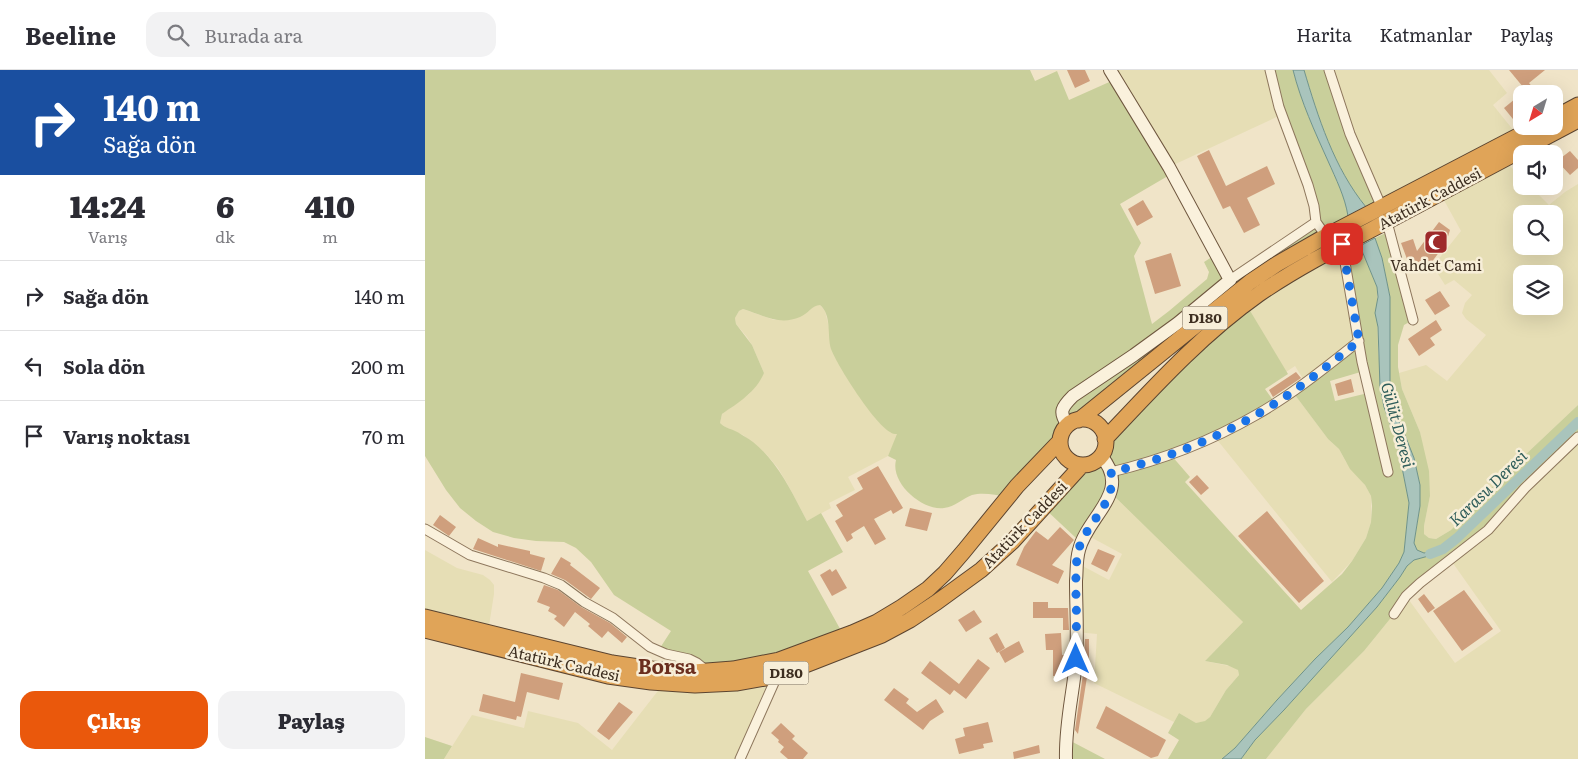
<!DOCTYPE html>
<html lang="tr">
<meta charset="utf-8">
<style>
:root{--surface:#fff;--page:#f2f2f3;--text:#2b2b33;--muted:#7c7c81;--line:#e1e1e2;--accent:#ea580c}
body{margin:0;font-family:Literata,serif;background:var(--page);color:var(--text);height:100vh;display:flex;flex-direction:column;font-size:19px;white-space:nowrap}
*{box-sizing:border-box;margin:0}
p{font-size:16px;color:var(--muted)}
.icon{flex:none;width:28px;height:28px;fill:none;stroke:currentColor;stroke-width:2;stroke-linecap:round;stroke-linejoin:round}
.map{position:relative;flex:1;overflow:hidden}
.panel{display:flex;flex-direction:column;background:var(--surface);width:425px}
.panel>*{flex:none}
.guide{background:#1a4fa0;color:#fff;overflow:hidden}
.needle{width:32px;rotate:218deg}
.fabs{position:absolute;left:1088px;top:15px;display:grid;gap:10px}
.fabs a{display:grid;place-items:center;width:50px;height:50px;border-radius:10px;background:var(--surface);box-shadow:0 5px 20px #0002;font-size:25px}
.pin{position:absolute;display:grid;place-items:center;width:42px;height:42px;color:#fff;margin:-21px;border-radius:10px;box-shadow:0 2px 8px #0006}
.me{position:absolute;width:55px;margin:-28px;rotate:0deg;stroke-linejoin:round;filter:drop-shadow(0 0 4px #0008)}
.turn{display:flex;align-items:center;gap:18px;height:105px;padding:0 20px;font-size:22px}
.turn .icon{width:65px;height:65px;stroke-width:2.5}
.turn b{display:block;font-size:35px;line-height:42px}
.eta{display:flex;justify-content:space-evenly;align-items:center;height:85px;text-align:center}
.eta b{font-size:30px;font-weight:800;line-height:35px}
.primary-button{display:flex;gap:10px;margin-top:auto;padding:10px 20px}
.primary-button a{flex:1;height:58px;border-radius:15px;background:var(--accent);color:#fff;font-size:20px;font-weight:800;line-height:58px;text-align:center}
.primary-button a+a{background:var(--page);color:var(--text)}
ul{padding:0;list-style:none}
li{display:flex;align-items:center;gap:15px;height:70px;padding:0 20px;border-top:1px solid var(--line)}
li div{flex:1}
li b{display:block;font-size:19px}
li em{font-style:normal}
header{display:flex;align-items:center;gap:30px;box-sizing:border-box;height:70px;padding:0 25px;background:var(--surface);border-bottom:1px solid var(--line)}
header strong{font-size:24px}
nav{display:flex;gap:28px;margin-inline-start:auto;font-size:18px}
.search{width:350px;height:45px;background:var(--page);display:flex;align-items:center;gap:12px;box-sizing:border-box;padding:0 18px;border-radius:15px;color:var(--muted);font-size:19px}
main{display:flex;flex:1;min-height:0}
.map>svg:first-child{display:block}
.farmland{fill:#e6deb5;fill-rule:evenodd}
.green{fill:#c9cf9b;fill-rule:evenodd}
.water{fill:#a9c4bc;stroke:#6f938a}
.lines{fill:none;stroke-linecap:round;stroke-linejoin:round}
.canal{stroke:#a9c4bc;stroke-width:10}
.building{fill:#cf9f7d}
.street-casing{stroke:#8d765c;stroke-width:11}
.secondary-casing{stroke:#6f573f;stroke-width:14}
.highway-casing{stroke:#5b4430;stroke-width:17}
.street{stroke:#faf1dc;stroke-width:9}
.secondary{stroke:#faf1dc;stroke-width:12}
.highway{stroke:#e0a458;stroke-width:15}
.route{stroke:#1a73e8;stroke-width:9;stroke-dasharray:0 16.2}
.labels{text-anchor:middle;stroke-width:5;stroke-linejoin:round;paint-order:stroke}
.shield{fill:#f7eed8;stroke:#756857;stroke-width:1}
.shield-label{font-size:14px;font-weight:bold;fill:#3d2e20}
.street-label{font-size:15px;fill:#3d2e20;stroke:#f7eed8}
.poi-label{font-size:15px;fill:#3d2e20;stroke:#f7eed8}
.water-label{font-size:16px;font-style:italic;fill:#2f5d5a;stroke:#f7eed8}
.district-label{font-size:20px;font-weight:bold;fill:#6b2e1e;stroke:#f7eed8}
</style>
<header>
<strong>Beeline</strong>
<div class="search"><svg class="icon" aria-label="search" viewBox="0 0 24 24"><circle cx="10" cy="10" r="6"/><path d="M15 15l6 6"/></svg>Burada ara</div>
<nav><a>Harita</a><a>Katmanlar</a><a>Paylaş</a></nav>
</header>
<main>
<section class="panel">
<div class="guide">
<div class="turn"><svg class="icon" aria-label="right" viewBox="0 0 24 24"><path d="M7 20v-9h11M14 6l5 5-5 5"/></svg><div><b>140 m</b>Sağa dön</div></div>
</div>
<div class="eta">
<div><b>14:24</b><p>Varış</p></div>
<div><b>6</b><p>dk</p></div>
<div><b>410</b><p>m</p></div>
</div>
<ul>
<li><svg class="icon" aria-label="right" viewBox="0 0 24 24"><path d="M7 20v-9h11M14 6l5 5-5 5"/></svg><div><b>Sağa dön</b></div><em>140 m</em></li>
<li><svg class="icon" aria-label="left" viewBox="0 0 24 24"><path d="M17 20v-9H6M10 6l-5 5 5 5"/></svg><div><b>Sola dön</b></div><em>200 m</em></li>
<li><svg class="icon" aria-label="arrive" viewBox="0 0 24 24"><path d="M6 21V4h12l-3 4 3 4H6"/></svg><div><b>Varış noktası</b></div><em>70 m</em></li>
</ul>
<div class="primary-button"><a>Çıkış</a><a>Paylaş</a></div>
</section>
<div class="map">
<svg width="1153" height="689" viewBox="0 0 1153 689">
<rect width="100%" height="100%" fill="#f0e4c8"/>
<!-- farmland -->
<path class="farmland" d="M685,0H845L856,45L744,97Z
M904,0H1064L1082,23L1068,35L1093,66L957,138Z
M1079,90L1096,107V116H1105L1124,135L1140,122L1153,114V335L1083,401L1026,460L1011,469L1004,468L999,464V456L1005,426L995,362L977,319L974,303L1001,295L1022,311L1061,265L1041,249L1037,243L1040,233L1047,225L1029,210L1020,215L1008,196L1036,161L1015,123ZM1096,144H1129V176H1096ZM1096,204H1129V236H1096Z
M917,175L934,271L880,312L870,296L861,302L821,234Z
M390,235H395L400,241L404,257L406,278L433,324L453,351L461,359L473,364L463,386L423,407L430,420L404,433L406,438L382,451L363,415L353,398L342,385L318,365L300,357L295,353L297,344L324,324L332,314L339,303L327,275L322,267L311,254L310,248L314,241L318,239L349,250L384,241Z
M867,321L903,369L914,379L921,392L940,415L946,426V452L941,468L927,491L907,512L789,366Z
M1153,367V689H841L881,639L939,581L969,544L981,526L1030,593L1076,561L1025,489Z
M686,423L818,552L780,591L809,597L813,600L814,605L801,620L785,647L780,652L771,653L754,643L749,652L669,613L672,564L651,562L652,493L684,510L697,484L660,464Z
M0,480L32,498L58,505L65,510L69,515V524L63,562L0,547Z
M352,606L315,689H19L47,645L99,658L103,641L153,653L187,680L239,613Z"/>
<!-- green -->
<path class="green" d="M0,0H605L610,11L632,1L644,30L691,9L748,103L695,134L716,173L709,186L727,254L744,241L782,209L784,202L779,192L790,185L805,210L891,152L845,0H868C876,32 890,62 903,91C911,109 920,127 923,146L909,153L912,161L852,194L641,357L636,366L582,427C571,425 558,422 547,425C538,428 530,437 519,438C497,441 465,413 471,390L463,386L472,364C469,364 468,364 465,362C449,353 413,297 406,279C402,265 407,245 395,235C387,235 383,244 375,247C354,256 338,245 318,239L314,241L310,248L311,254L327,275L339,303C331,322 313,333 297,344L295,353C299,357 303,358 308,360C315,363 322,368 328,372C354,393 367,423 382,451L396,443L418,482L383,501L419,566L282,601L233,581L246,561L189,525L166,492L151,478L139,472L111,471L89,468L68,462L51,451L35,438L21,420L0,386Z
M879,0H904L953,131L941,137C909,98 893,47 879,0Z
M965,161L988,250L979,255L973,275V297L977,319L995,362L1004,401L1005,426L999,456V464L1004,468L1011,469L1026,460L1083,401L1153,335V367L1063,460L1005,505L969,544L939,581L881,639L841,689H816L830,670L859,640L952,537L975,507L982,496L989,490L1007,485L1006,482L999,483L992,480L989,473L995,436V415L989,388L972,345L965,313V227L957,188L950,168Z
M935,176L952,217L953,279L959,337L972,372L984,433L979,482L974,493L957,518L923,557L890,589L852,630L810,678L797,689H743L754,670L743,663L754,643L771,653L780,651L785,647L801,620L814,605L813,600L802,595L780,591L818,552L686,423L657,470L651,468L619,438L662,395L673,389L678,382L680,373L821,234L863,304L840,319L850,333L746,385L765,407L760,412L876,540L917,504L927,491L941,468L946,452L947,436L946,426L940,415L925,399L914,379L903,369L867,321L934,271L919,183ZM939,301L943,323L910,331L905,311Z
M0,667L27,676L19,689H0Z
M640,668L680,689H641Z"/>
<!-- water -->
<path class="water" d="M868,0H879C893,47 909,98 941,137L923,146C920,127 911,109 903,91C890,62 876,32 868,0Z
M950,168L957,188L965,227V313L972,345L989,388L995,415V436L989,473L992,480L999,483L1018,479L1007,485L989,490L982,496L975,507L952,537L859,640L830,670L816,689H797L810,678L852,630L890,589L923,557L957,518L974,493L979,482L984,433L972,372L959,337L955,317L953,257L950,243L953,227L952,217L935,176Z"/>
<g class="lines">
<!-- canal -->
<path class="canal" d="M1005,484L1018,479L1032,468L1153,352"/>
</g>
<!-- building -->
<path class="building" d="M642,0H660L665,11L650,18Z
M1084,0H1120L1104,13L1113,24H1104Z
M1096,24V50L1092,54L1079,38Z
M784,80L801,116L842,96L850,114L822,128L835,155L819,163L805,136L798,139L772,86Z
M1145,81L1153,90V98L1145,105L1132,91Z
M718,130L728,147L712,156L703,139Z
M1014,152L1025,160L1021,173L1006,193L1003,191L985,197L976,173L988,169L992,181Z
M746,183L756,216L730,224L720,191Z
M1015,221L1025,236L1010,245L1000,230Z
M1011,250L1017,260L1005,268L1010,275L994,286L983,269Z
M871,302L876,308L848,327L844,320Z
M926,309L929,322L913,326L910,314Z
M453,396L478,438L468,444L466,440L449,449L461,469L450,475L439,456L426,464L428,468L422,472L410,451L418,446L411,435L438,419L432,408Z
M772,405L784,418L776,425L764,412Z
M485,438L507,443L502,461L480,456Z
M842,441L899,511L874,533L813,466Z
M15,445L31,457L24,466L8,455Z
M635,457L649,470L627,495L639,501L633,514L591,495L599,477L611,461L623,470Z
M53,468L73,477V474L105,481V484L120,488L116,501L48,479Z
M673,479L690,486L682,502L666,494Z
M136,487L146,493L145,495L175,518L166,529L140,510L126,504Z
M405,499L407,502L411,499L422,518L407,526L395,505Z
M119,515L133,520L156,537L185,553L202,567L197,573L183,561L177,568L163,556L165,554L150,542L139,557L129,549L132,546L123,541L125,537L112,532Z
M1039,520L1068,559L1037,581L1008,541Z
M999,524L1010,538L1003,543L993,529Z
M608,532H623V538H643L644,560H638V548H608Z
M549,540L557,552L541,562L533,550Z
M572,563L580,578L572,583L564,568Z
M636,563L637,585H643L641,606H628V580H621L620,564Z
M660,569H664V586L662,607L653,664L650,660L658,604Z
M594,571L599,582L580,593L574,582Z
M553,589L565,598L541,629L529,620L525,625L496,603L505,591L534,614Z
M96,603L138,613L134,630L102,622L96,647L92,646L91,650L54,641L58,624L90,632Z
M469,618L484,629L481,633L492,642L511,629L519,642L505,651L498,660L459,630Z
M194,632L208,642L184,670L172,661Z
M681,636L741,670L733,686L726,688L671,658Z
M563,652L568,672L558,674L559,678L534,684L530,669L540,666L538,658Z
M356,653L370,666L367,669L383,683L378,689H363L355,682L359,677L353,672L354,670L346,663Z
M614,675L615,683L589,689L588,682Z"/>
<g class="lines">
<!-- street casing -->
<g class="street-casing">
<path id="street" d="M845,0L854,37L883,115L889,136L891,152L901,166
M904,0L925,64L957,138
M962,152L988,250
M917,175L937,292L963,402
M805,210L891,152
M686,402C737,390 786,371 831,345C868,324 901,297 934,271
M0,459L45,485L119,508L136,515L159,532L188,548L225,577L241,584L264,589L272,593L282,601
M969,544L981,526L995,513L1063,460L1100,418L1153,367
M315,689L352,606"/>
</g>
<!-- secondary casing -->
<g class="secondary-casing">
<path id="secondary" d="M643,355C633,342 637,337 648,326L709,285L753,253L805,210L744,97L685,0
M641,689C640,654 648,625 651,591C653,564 651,537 651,511C652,501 651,490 654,480C662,446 708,422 676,386"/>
</g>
<!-- highway casing -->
<g class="highway-casing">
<path id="highway" d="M1129,48L1153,35
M635 372a23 23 0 1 1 46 0a23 23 0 1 1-46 0Z
M654,350L795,236L825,212L852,194L901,166L1112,56
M680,369C729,317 776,265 834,224C875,196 919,174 963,151C1026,118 1089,84 1153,50
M0,547L187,593L227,599L269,602L308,599L354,590L427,563L452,552L477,537L503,519L520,503L539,481L592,416L635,371
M0,560L183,606L226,612L270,615L311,613L352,606L457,565L485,550L512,532L556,500L587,472L657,395"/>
</g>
<!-- street -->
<use href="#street" class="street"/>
<!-- secondary -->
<use href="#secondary" class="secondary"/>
<!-- highway -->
<use href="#highway" class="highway"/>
</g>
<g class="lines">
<!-- route -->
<path class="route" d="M651,589C651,569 652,548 651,528C651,512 650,493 654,478C663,451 692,432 686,402C737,390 786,371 831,345C868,324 901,297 934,271L917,174"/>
</g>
<!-- icons -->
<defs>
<g id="mosque-square" transform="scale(1.25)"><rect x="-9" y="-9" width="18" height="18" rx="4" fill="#9e2a2b" stroke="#f7eed8"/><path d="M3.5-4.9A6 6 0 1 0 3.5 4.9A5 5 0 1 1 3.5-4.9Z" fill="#fff"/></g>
</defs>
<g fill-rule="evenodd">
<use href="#mosque-square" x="1011" y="172"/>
</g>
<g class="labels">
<!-- shield labels -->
<g class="shield">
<rect x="757.5" y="236.5" width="45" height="23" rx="4"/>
<rect x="338.5" y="591.5" width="45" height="23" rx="4"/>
</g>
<g class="shield-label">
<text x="780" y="253">D180</text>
<text x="361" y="608">D180</text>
</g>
<!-- street labels -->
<g class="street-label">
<text transform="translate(1005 129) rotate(-28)" y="5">Atatürk Caddesi</text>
<text transform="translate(600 455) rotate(-46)" y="5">Atatürk Caddesi</text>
<text transform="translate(139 594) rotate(13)" y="5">Atatürk Caddesi</text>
</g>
<!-- poi labels -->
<g class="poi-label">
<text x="1011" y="201">Vahdet Cami</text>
</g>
<!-- water labels -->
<g class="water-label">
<text transform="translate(973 355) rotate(75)" y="6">Gülüt Deresi</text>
<text transform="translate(1063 418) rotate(-44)" y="6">Karasu Deresi</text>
</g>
<!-- district labels -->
<g class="district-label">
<text x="242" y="604">Borsa</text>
</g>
</g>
</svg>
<div class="fabs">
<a><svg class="needle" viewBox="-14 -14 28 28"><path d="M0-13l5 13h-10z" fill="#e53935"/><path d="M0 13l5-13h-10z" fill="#7c7c81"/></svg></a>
<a><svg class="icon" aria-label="sound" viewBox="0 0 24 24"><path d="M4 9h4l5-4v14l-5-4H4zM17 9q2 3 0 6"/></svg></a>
<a><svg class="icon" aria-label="search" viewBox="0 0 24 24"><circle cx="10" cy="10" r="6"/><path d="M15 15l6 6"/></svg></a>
<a><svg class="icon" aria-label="layers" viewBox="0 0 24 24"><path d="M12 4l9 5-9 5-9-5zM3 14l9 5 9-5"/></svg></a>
</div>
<div class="pin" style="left:917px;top:174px;background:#d93025"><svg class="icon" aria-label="arrive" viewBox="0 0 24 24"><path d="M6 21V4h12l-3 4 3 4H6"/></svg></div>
<svg class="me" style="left:651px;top:589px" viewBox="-20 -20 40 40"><path d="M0-17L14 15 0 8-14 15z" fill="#1a73e8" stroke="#fff" stroke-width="4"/></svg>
</div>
</main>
